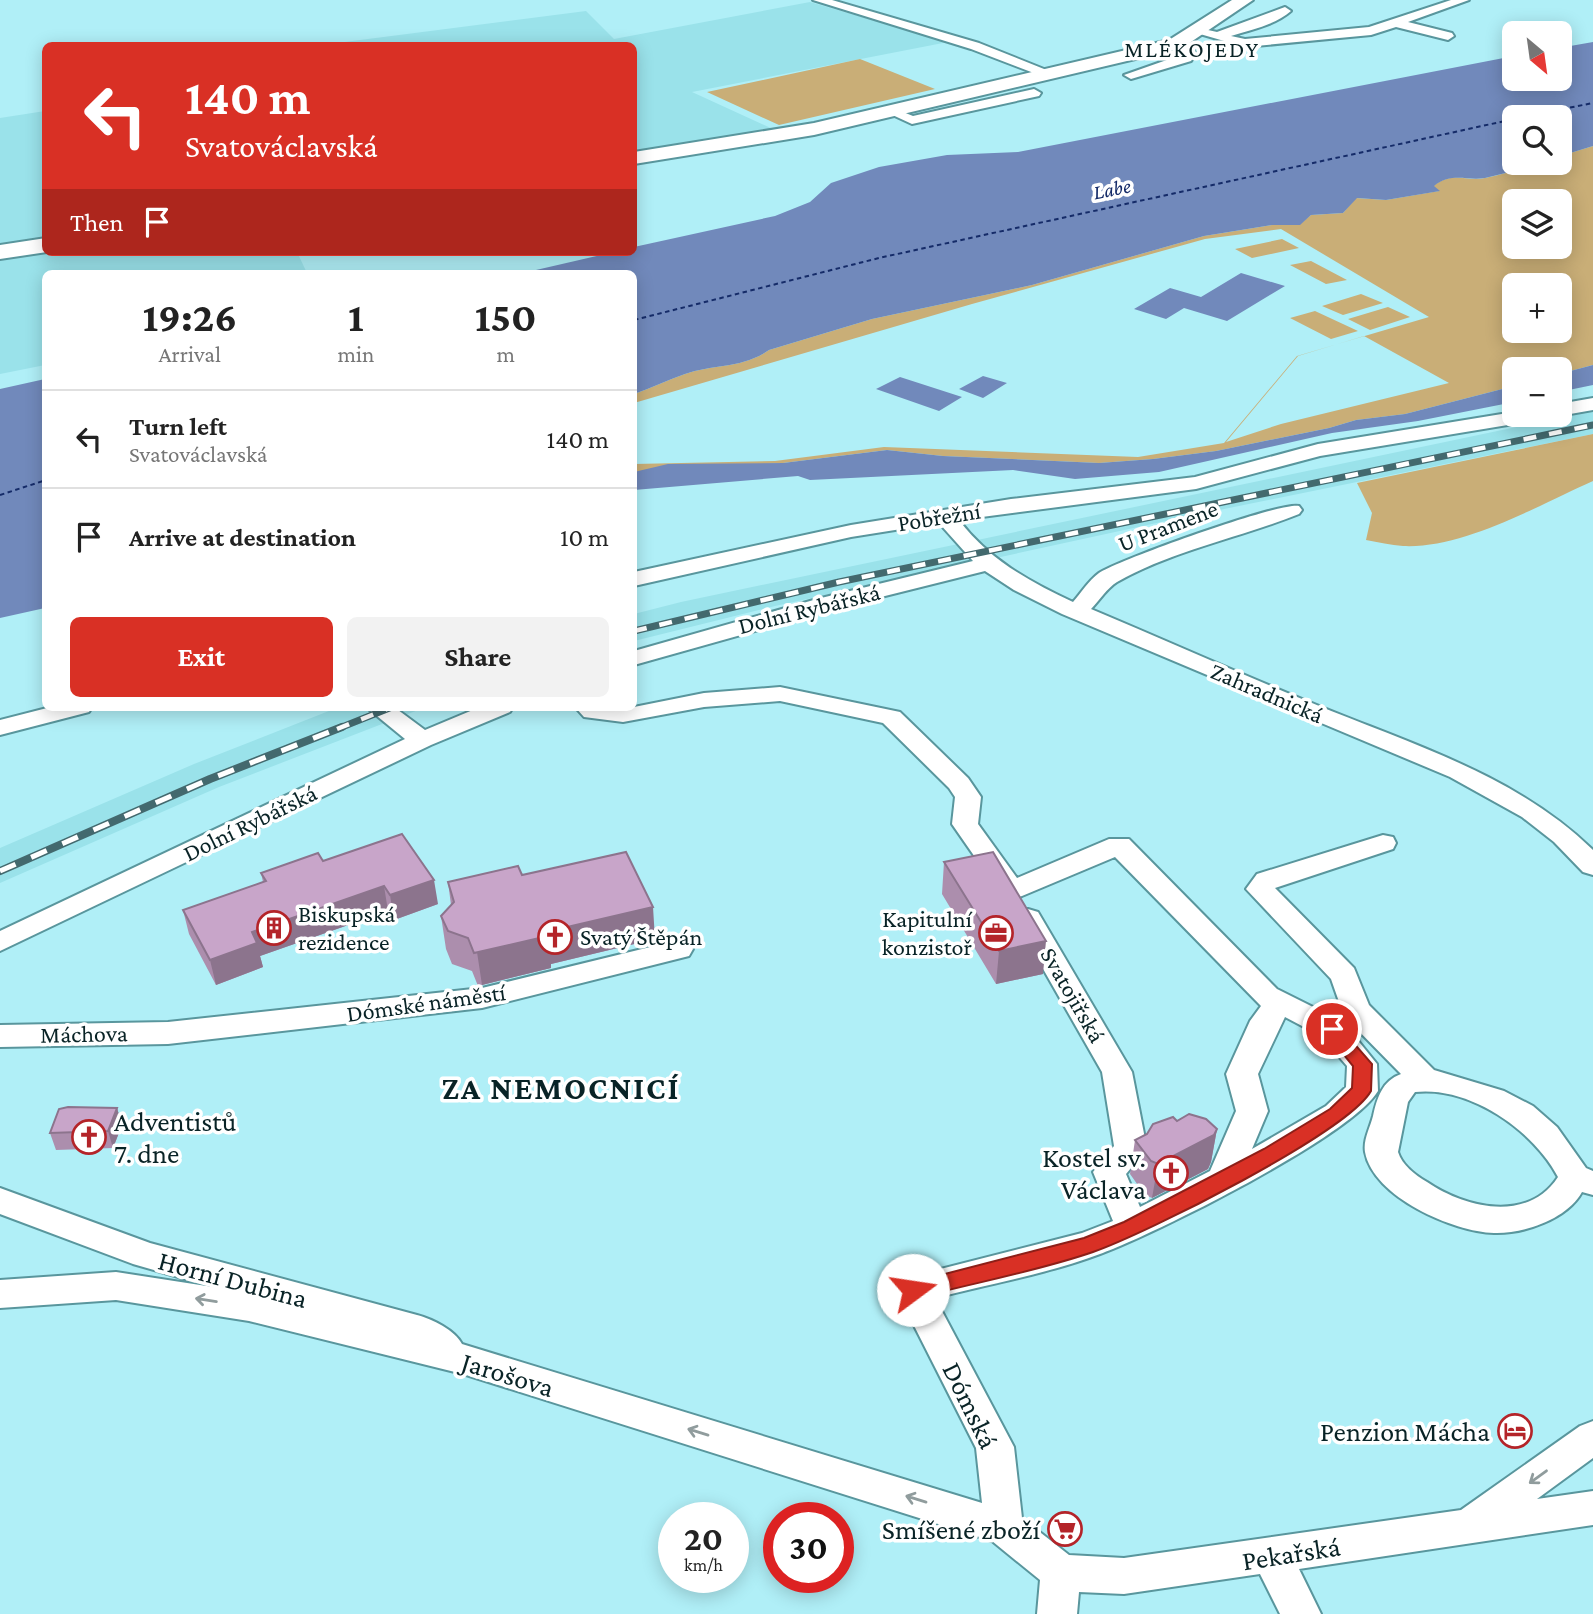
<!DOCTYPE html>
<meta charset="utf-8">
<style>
:root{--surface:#fff;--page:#f2f2f2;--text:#222;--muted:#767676;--line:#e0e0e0;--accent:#d93025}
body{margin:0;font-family:"Crimson Pro",serif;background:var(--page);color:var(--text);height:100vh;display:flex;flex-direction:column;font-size:26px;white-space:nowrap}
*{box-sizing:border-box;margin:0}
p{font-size:23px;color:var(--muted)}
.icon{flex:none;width:38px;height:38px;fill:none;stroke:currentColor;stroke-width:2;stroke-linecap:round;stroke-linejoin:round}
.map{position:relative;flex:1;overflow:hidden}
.details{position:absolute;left:42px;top:270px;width:595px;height:441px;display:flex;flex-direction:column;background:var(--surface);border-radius:10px;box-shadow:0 4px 18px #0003}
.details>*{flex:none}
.banner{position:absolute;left:42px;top:42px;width:595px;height:214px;border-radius:10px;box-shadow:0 4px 18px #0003;background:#d93025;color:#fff;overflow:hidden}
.needle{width:46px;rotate:151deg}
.buttons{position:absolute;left:1502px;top:21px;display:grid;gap:14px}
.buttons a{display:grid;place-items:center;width:70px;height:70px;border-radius:10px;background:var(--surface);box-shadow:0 4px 18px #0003;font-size:35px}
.speed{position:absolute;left:658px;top:1502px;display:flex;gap:14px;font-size:35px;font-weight:700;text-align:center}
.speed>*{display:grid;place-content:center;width:91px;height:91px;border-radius:50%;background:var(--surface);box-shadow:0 4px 18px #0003;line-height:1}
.speed small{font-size:18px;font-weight:400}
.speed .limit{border:10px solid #d22;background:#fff;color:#111}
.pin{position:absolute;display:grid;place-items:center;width:60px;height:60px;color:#fff;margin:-30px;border:4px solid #fff;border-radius:50%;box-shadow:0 2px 7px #0007}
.me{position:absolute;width:77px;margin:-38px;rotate:76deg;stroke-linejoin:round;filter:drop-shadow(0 0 5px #0008)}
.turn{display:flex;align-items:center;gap:24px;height:147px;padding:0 28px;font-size:32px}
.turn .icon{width:91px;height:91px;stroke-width:2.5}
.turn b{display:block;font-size:49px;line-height:60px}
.then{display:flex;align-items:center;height:66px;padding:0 28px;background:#0003;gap:14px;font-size:26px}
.eta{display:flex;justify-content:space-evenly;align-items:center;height:119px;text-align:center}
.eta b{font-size:42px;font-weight:700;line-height:49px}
.primary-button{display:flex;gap:14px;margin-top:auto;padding:14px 28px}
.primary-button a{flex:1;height:80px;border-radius:10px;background:var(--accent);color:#fff;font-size:28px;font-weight:700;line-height:80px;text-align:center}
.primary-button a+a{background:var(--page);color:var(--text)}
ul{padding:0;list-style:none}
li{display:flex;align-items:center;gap:21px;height:98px;padding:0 28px;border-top:2px solid var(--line)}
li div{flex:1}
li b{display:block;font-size:26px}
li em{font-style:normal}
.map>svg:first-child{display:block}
.built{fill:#9ae2ea}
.green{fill:#c9ae77;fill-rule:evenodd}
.water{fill:#7189bb}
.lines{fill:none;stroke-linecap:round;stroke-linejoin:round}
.ferry{stroke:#152b68;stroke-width:2;stroke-dasharray:4.5 3.5;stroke-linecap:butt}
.street-casing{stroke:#59969d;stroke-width:4}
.secondary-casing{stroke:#59969d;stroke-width:4}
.street{fill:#fff;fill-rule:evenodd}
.secondary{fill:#fff;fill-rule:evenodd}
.rail-far1-casing{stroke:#43696e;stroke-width:7}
.rail-casing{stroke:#43696e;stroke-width:8}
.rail-far1{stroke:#fff;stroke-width:4.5;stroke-dasharray:13;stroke-linecap:butt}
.rail{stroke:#fff;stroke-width:5;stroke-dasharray:17;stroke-linecap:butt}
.wall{fill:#ac8ead}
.shaded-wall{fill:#8c748d}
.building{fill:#c8a5c9;stroke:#8c748d;stroke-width:2}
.oneway{stroke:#909c9d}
.route{fill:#d93025;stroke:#8d1f18;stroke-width:2}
.labels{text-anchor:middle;stroke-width:7;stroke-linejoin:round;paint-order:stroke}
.far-water-label{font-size:21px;font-style:italic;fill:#152b68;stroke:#fff}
.far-quarter-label{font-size:23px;letter-spacing:2px;fill:#092326;stroke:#fff}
.street-label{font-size:24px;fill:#092326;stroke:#fff}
.poi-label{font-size:24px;fill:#092326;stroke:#fff;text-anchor:start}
.near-poi-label{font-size:28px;fill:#092326;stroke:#fff;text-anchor:end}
.near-street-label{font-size:28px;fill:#092326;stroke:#fff}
.district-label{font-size:32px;font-weight:bold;letter-spacing:2px;fill:#092326;stroke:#fff}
</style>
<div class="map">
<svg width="1593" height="1614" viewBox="0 0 1593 1614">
<rect width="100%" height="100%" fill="#b0eff7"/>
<!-- built -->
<path class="built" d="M810,2L948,42L692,92L775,130L634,154V46L329,44L586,11L614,39Z
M45,111L46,252H297L307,273H46L45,365L0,374V118Z
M1593,411V434L1175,519L775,606L634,641V614L681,602Z
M339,707H426L219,787L0,883V848L194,764Z"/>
<!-- green -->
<path class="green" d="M860,59L935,89L779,125L707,92Z
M1593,146V365L1559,374V369H1514V386L1405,414L1356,420L1329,428L1216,451L1153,459L1099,463L943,456L887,450L783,463L634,472V464L775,461L884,447L1138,457L1224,443L1297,356L1429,317L1281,229L1205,239L972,304L634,403V394C651,388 668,380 685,374C713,364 742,369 769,350L872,319L1032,285L1204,236L1272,225H1299L1311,215L1343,213L1356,198L1386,200L1439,191L1433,186C1455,170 1464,182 1485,178C1510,173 1535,163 1559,163V158L1569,157L1567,154ZM1514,201H1559V247H1514ZM1514,285H1559V331H1514ZM1364,336L1449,383L1281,424L1226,442L1298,356Z
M1282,239L1299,248L1252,258L1235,249Z
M1311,261L1347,280L1326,284L1290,265Z
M1361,294L1383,303L1343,315L1322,306Z
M1388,307L1410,317L1370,330L1348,319Z
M1315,311L1358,331L1331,339L1290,318Z
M1593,434V481C1539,505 1463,549 1403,546C1391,545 1378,542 1366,540L1372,513L1357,483Z"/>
<!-- water -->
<path class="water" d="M1593,42V146L1567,154L1570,157L1559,158V117H1514V163L1550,164C1528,167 1507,173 1485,178C1466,181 1452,172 1434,186L1440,191L1386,200L1357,198L1343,213L1311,215L1300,225H1272L1204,236L1032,285L872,319L769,350C742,369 713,364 685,374C668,380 651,388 634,394V273H523L614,252H634V247L775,216L810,202L831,183L879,167L947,155L1018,152L1514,56V79H1559V48Z
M1241,273L1285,286L1227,321L1184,308L1166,319L1134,309L1170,288L1201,297Z
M1593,365V385L1559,392V374Z
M983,376L1007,383L983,398L959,389Z
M900,377L962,397L939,411L876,389Z
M45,379V608L0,618V389Z
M1514,386V402L1418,421L1332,433L1159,472L1075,479L1013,470L810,480L798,476L634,490V472L668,464L783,463L887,450L943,456L1099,463L1153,459L1216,451L1329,428L1356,420L1405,414Z"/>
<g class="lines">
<!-- ferry -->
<path class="ferry" d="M1523,117L1593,103
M634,320L879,258L1514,119
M0,495L46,480"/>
<!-- street casing -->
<g class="street-casing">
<path id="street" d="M813,0H832L979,43L1059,75L1047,78L971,49Z
M1451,0H1469L1408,22L1452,33L1454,36L1448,40L1396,27L1371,35L1245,47L1193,32L1199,28L1217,32L1285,7L1291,11C1275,25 1251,30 1231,36L1245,39L1369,27Z
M1182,44H1190L1196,54L1191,61L1131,79L1124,75L1181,55Z
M1034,89L1041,93L1039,96L912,124L886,112L893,108L913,116Z
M1593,398V410L1559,416L1555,415H1559V404Z
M1514,412V415H1542L1532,421L1320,456L1196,489L959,520C988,559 1030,582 1073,602C1081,593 1089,580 1099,573C1118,560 1282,501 1299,506L1302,510L1299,514C1242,537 1171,551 1117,582C1107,588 1099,601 1091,609C1165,640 1238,673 1312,703C1410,744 1515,774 1593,850V875L1583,872L1554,842L1522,817L1450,777L1062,614L1014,590L985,571L833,609L634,665V651L817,599L973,561L939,523L851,537L634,586V572L851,525L1011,499L1195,477L1318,444Z
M780,687L900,712L968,778L981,797L978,824L1017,878L1109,839H1129L1277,989L1343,1022L1377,1064L1378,1091C1351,1136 1155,1234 1100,1254C1047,1274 989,1284 935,1298L1014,1447L1022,1518L1069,1555L1124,1558L1461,1510L1580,1426L1593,1421V1458L1537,1499L1593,1491V1525L1299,1569L1321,1614H1280L1260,1574L1124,1594L1079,1592L1077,1614H1037L1040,1580L992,1541L463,1374L249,1321L116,1300L0,1308V1280L116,1272L213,1287L133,1264L0,1214V1188L150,1243L417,1315C432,1319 455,1330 462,1344L982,1503L976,1448L896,1290L901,1280L913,1276L1082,1233L1113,1221L1093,1172L1114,1146L1102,1072L1014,918L1018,912L1028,909L1038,912L1132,1072L1147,1149L1126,1174L1140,1207L1210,1171L1236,1111L1226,1074L1250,1021L1261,1006L1115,857L1022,896L1012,899L1002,896L952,824L955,797L949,788L883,723L780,701L704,707L623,722L584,717L575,707H634L704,693ZM1285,1017L1321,1036L1347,1066L1346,1087L1326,1106L1252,1149L1268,1111L1258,1074Z
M51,707H92L89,712L0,735V720Z
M366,707H394L425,730L480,707H513L510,712L431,745L0,951V931L405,739Z
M1383,835L1393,837L1396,843L1393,849L1275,888L1354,968L1369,1005L1434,1070L1504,1091L1533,1106L1557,1127L1586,1168L1593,1171V1195L1582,1192C1567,1219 1524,1234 1494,1233C1454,1232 1373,1197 1365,1152C1363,1140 1370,1128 1373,1116C1377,1098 1382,1081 1401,1074L1344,1016L1331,979L1246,889L1257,874ZM1415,1092C1470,1086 1533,1130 1558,1177C1528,1223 1465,1208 1427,1182C1415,1175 1402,1165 1398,1152L1408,1102Z
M679,940L689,942L693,949L689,956L482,1008L168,1044L0,1047V1025L168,1022L482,988Z"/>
</g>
<!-- secondary casing -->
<g class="secondary-casing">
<path id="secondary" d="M1232,0H1253L1182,48L814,135L634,164V152L814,123L1169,40Z
M46,238L47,252L0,259V245Z"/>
</g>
<!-- street -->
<use href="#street" class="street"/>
<!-- secondary -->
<use href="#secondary" class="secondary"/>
<!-- rail-far1 casing -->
<g class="rail-far1-casing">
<path id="rail-far1" d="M634,631L839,582L1593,425
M337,729L392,707"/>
</g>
<!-- rail casing -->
<g class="rail-casing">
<path id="rail" d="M0,871L210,779L342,727"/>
</g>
<!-- rail-far1 -->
<use href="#rail-far1" class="rail-far1"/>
<!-- rail -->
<use href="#rail" class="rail"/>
</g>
<!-- wall -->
<path class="wall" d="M323,861L438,904L394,920L388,911L260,956L263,967L216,985L189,934L183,910L263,882L261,873Z
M944,862L1043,974L996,984L942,894Z
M448,882L655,939L551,964V968L478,986L472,971L452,964L446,949L441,916L451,905Z
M117,1108L122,1125L113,1148L56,1150L50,1133Z
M1177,1121L1217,1129L1211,1162L1208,1169L1152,1198L1145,1195L1130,1174L1135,1140Z"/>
<!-- shaded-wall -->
<path class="shaded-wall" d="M434,880L438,904L394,920L390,895Z
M384,886L388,911L260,956L263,967L216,985L210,960L252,932Z
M653,907L655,939L551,964V968L482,985L477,952L546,932Z
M1046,941L1043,974L996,984L999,951Z
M117,1108L122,1125L113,1148L108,1131Z
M1217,1129L1211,1162L1208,1169L1152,1198L1158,1164Z"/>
<!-- building -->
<path class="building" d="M402,834L434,880L390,895L384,886L252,932L257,943L210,960L183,910L266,881L261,873L318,853L323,861Z
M626,852L653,907L546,932L548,936L474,953L468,938L448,931L441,916L454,902L448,882L518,866L522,875Z
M993,852L1046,941L999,951L944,862Z
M68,1107L117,1108L108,1131L50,1133L59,1109Z
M1189,1114L1206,1119L1217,1129L1214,1135L1158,1164L1151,1161L1135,1140L1147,1134L1153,1124L1173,1117L1177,1121Z"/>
<!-- one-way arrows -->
<defs><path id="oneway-shaft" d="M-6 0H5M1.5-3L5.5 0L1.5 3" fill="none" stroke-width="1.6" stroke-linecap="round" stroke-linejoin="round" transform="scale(1.75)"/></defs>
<g class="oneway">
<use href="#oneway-shaft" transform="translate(206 1300) rotate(-171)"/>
<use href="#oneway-shaft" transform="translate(698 1432) rotate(-163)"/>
<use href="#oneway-shaft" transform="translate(1538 1477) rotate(144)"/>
<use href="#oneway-shaft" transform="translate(916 1499) rotate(-163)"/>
</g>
<!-- route -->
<path class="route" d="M1332,1023L1338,1025L1372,1064L1371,1091C1347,1133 1145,1234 1093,1252C1035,1272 972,1283 913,1299L906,1296L903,1290L906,1284L1084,1238L1124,1222L1264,1149L1330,1109L1352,1088L1353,1066L1323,1029Z"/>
<!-- icons -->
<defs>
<g id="building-ring" transform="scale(1.75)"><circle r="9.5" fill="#fff" stroke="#b42429" stroke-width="1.5"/><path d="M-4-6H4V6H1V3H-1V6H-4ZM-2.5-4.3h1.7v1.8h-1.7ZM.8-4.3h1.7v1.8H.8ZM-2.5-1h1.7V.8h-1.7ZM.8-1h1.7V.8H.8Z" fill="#b42429"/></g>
<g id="office-ring" transform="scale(1.75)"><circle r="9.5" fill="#fff" stroke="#b42429" stroke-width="1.5"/><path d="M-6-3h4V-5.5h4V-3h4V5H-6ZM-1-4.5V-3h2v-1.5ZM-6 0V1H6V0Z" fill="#b42429"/></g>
<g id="church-ring" transform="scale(1.75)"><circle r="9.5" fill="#fff" stroke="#b42429" stroke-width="1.5"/><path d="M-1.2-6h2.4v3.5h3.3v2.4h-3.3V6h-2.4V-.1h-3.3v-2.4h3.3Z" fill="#b42429"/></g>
<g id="hotel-ring" transform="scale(1.75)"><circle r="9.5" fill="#fff" stroke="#b42429" stroke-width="1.5"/><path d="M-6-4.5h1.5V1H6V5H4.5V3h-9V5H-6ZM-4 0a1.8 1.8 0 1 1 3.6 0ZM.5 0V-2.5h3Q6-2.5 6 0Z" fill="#b42429"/></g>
<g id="supermarket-ring" transform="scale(1.75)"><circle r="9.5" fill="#fff" stroke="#b42429" stroke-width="1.5"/><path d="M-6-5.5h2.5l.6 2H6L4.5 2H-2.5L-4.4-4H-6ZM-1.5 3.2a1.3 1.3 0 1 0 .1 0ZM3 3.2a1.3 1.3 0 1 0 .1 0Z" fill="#b42429"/></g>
</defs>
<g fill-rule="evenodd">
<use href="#building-ring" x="274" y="928"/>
<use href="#office-ring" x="996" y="933"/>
<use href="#church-ring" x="555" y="937"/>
<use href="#church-ring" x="89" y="1137"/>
<use href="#church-ring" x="1171" y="1173"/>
<use href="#hotel-ring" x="1515" y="1431"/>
<use href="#supermarket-ring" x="1065" y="1529"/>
</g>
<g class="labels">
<!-- far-water labels -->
<g class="far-water-label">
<text transform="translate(1112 189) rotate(-11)" y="7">Labe</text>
</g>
<!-- far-quarter labels -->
<g class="far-quarter-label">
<text x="1192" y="57">MLÉKOJEDY</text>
</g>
<!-- street labels -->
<g class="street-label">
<text transform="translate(939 517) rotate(-9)" y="8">Pobřežní</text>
<text transform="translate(1168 526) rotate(-21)" y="8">U Pramene</text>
<text transform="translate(809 609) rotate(-14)" y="8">Dolní Rybářská</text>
<text transform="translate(1267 693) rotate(23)" y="8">Zahradnická</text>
<text transform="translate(250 823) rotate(-26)" y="8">Dolní Rybářská</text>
<text transform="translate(1073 995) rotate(60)" y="8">Svatojiřská</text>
<text transform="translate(426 1003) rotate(-8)" y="8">Dómské náměstí</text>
<text transform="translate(84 1034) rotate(-1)" y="8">Máchova</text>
</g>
<!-- poi labels -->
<g class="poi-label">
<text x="298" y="922">Biskupská<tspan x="298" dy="28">rezidence</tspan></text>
<text x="972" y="927" text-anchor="end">Kapitulní<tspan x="972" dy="28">konzistoř</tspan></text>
<text x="580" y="945">Svatý Štěpán</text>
</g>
<!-- near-poi labels -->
<g class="near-poi-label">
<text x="114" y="1131" text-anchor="start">Adventistů<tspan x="114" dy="32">7. dne</tspan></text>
<text x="1146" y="1167">Kostel sv.<tspan x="1146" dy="32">Václava</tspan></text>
<text x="1490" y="1441">Penzion Mácha</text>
<text x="1040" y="1539">Smíšené zboží</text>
</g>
<!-- near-street labels -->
<g class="near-street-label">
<text transform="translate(233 1279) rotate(15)" y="10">Horní Dubina</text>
<text transform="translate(508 1374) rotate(17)" y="10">Jarošova</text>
<text transform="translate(971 1405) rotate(64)" y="10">Dómská</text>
<text transform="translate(1291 1553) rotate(-9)" y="10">Pekařská</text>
</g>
<!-- district labels -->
<g class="district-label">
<text x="561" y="1099">ZA NEMOCNICÍ</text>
</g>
</g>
</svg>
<div class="buttons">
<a><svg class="needle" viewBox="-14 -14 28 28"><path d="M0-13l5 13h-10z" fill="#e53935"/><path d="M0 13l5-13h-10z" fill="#767676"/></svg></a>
<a><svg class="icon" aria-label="search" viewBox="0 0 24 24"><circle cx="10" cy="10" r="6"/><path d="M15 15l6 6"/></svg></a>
<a><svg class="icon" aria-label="layers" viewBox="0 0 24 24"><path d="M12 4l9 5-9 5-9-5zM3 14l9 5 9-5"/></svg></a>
<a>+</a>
<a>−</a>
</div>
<div class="speed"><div>20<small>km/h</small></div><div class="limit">30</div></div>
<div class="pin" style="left:1332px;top:1029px;background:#d93025"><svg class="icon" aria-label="arrive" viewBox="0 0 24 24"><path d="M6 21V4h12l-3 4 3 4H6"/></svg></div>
<svg class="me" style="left:913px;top:1290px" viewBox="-20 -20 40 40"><circle r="19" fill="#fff"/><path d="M0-13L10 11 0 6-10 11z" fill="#d93025"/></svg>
<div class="banner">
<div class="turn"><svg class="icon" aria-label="left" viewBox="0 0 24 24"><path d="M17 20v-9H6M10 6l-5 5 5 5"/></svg><div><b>140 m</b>Svatováclavská</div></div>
<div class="then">Then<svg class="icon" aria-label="arrive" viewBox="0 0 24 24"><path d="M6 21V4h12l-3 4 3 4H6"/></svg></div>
</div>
<section class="details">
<div class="eta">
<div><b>19:26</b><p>Arrival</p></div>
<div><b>1</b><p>min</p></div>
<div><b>150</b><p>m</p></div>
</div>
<ul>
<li><svg class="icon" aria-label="left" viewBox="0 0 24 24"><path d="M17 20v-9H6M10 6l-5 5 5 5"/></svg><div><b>Turn left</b><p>Svatováclavská</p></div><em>140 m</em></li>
<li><svg class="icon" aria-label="arrive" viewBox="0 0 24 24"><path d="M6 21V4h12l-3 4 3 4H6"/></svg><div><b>Arrive at destination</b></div><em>10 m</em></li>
</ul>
<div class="primary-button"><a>Exit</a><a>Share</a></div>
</section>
</div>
